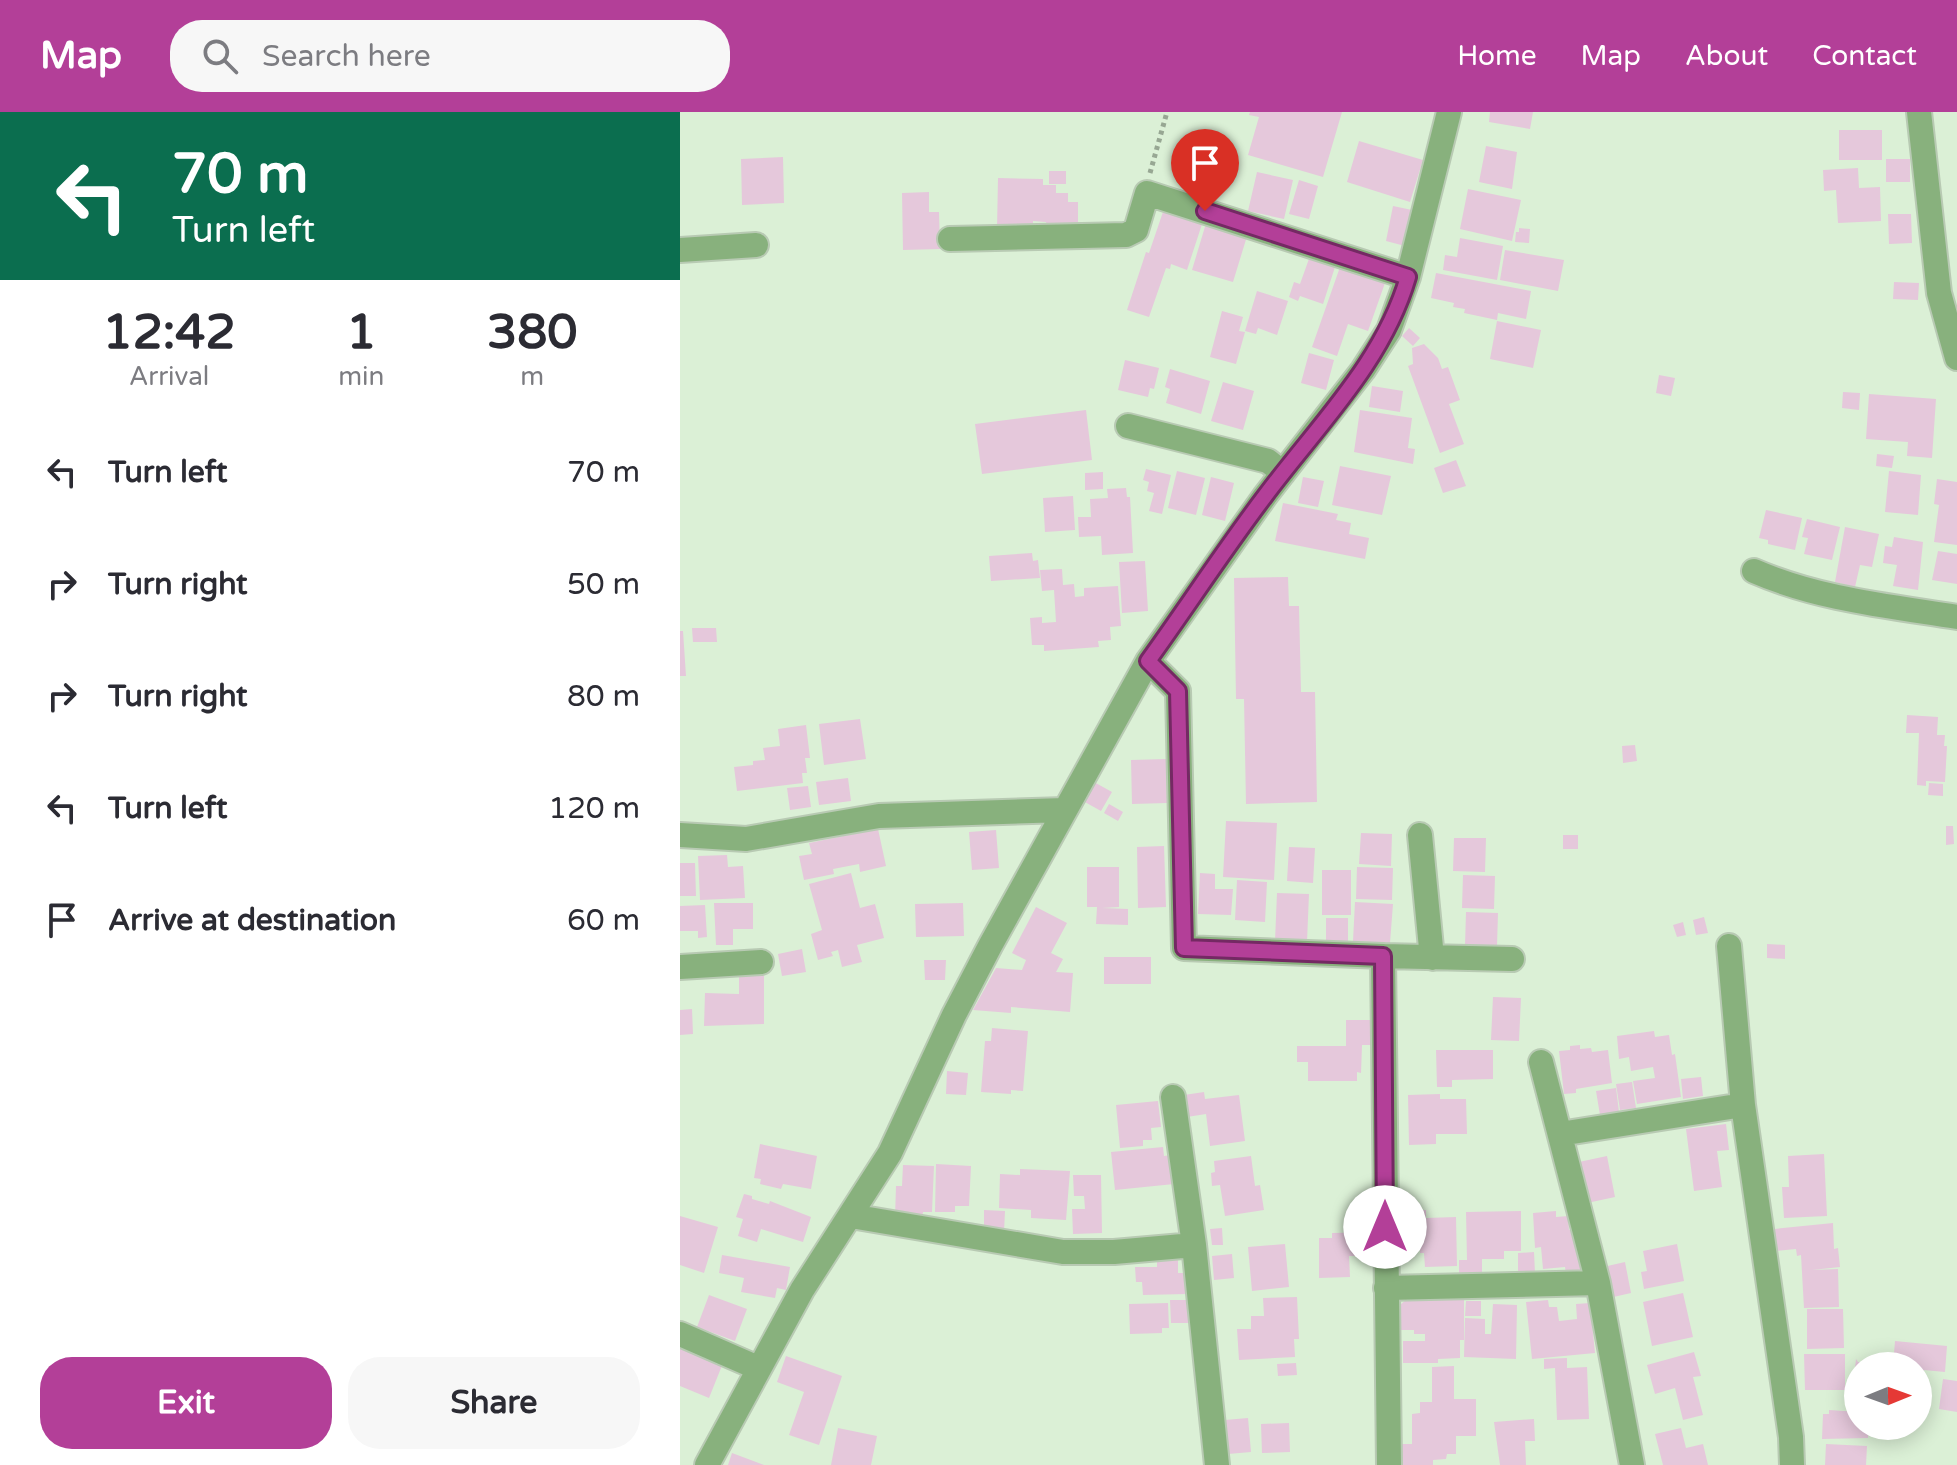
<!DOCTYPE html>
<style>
:root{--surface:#fff;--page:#f7f7f7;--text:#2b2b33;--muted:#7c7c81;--accent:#b33f98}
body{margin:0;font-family:"Varela Round",sans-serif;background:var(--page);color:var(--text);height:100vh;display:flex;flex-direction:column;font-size:30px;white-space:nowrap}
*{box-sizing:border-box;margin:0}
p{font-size:26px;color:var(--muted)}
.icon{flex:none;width:44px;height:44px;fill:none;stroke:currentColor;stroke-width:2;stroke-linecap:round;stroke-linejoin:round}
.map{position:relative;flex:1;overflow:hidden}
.drawer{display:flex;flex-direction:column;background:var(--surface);width:680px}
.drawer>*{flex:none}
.banner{background:#0b6e4f;color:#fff;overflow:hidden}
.needle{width:52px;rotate:89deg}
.controls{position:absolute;left:1164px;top:1240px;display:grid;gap:16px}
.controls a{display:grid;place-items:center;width:88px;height:88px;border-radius:50%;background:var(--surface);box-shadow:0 4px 20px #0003;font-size:40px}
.pin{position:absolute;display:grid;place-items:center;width:68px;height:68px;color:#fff;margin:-82px -34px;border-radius:50% 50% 50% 0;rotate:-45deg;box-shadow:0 0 8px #0007}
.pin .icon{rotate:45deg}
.me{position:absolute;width:88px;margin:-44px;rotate:0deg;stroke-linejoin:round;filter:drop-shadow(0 0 6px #0008)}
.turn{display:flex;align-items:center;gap:28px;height:168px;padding:0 40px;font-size:36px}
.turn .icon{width:104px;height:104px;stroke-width:2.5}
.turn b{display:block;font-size:56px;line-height:68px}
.eta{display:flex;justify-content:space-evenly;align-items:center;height:136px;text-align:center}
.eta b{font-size:48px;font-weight:700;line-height:56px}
.button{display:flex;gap:16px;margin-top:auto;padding:16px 40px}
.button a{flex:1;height:92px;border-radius:32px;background:var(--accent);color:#fff;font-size:32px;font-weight:700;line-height:92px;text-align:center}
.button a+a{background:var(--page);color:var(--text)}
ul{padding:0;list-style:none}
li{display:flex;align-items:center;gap:24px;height:112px;padding:0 40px}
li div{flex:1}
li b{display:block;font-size:30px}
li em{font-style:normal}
header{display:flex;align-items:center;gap:48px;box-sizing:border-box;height:112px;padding:0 40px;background:var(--accent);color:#fff}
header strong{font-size:38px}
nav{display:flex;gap:44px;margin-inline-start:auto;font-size:28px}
.search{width:560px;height:72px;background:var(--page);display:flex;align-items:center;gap:20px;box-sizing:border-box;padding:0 28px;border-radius:32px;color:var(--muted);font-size:30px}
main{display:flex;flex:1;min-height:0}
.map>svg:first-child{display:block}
.building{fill:#e5c8db}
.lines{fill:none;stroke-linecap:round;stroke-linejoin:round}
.minor-casing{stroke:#b8cab3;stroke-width:28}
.path{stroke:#97a793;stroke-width:5;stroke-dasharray:4 4;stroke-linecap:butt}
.minor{stroke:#88b17d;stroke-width:24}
.route-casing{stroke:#742963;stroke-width:20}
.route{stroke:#b33f98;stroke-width:14}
</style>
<header>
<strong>Map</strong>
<div class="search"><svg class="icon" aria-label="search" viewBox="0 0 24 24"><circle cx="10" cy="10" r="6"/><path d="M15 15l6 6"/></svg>Search here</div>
<nav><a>Home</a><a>Map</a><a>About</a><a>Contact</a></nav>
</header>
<main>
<section class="drawer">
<div class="banner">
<div class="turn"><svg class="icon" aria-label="left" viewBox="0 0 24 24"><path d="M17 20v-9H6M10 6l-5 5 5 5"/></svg><div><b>70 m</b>Turn left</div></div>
</div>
<div class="eta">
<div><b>12:42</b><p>Arrival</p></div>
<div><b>1</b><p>min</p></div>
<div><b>380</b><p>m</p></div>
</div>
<ul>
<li><svg class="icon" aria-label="left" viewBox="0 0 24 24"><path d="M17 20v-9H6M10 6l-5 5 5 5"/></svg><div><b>Turn left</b></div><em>70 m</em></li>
<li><svg class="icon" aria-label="right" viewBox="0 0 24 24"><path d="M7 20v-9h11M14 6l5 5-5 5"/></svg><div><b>Turn right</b></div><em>50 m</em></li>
<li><svg class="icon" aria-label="right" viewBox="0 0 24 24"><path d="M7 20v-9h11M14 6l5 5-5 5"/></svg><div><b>Turn right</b></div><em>80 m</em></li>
<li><svg class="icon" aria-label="left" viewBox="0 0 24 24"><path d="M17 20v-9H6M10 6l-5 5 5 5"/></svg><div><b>Turn left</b></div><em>120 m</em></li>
<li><svg class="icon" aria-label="arrive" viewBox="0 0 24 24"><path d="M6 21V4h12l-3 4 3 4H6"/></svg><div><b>Arrive at destination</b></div><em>60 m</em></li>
</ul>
<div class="button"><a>Exit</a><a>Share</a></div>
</section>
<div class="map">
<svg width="1277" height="1353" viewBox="0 0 1277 1353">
<rect width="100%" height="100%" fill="#dbf0d6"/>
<!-- building -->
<path class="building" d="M570,0H662L643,65L568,43L579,5L569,3Z
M810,0H853L850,17L809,10Z
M1159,18H1202V48H1159Z
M679,29L743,48L730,90L667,70Z
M806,34L837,40L832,77L799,70Z
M512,37L541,44L532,80L502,73Z
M103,45L104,91L62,93L61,47Z
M1206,47H1230V70H1206Z
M1178,56L1179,76L1200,75L1201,109L1158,111L1156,78L1144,79L1143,58Z
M369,59H386V72H369Z
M577,60L613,68L604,107L568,99Z
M318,66L363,67V73H376V81H388V90H398V115H366V110L353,109V114L317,117Z
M619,68L638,74L629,107L609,102Z
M788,77L841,88L832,129L780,117Z
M249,80V100H259L260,137L223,138L222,81Z
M485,94L524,106L507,158L491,152L490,157L486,156L469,205L447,198L466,140L469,141Z
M713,94L732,98L725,134L706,129Z
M1208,102H1231L1232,131L1209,132Z
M527,108L568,121L553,170L512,158Z
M839,116L850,117L849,131L835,130L836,120H839Z
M780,126L823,134L817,168L763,158L765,143L777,145Z
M825,138L884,148L878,179L820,168Z
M630,144L655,155L643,192L620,184L618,189L609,185L614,170L620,172Z
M660,155L705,171L688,219L668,212L657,244L632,235Z
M756,161L851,179L846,207L818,201L817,208L784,201L785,197L773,195L774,191L751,186Z
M1214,170L1239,171L1238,188L1213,187Z
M577,179L608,189L597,223L578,216L576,222L565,219Z
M542,199L563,205L559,219L565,220L556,252L530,245Z
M817,209L861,218L853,256L810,247Z
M729,216L740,226L733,234L722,224Z
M744,232L758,246L762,257L768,255L780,288L769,292L784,332L760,341L728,254L733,252L732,236Z
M629,241L654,248L646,278L621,271Z
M445,248L479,256L474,277L470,276L468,285L438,278Z
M490,257L530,269L521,302L486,291L490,277L485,275Z
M979,263L995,266L991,284L976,281Z
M543,270L574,279L563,318L531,309Z
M692,274L723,279L720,300L689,295Z
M1163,280L1180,281L1179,298L1162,296Z
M1189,282L1256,287L1252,346L1227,344L1228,330L1186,327Z
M406,298L412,348L302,362L295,312Z
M680,298L732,306L728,336L735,337L733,352L674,340Z
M1197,342L1214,344L1212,356L1196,354Z
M776,348L786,374L763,381L754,356Z
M660,354L711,364L702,403L652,393Z
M466,357L491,363L482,402L469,399L474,381L467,379L469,370L463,368Z
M497,359L525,366L516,403L488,396Z
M1209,359L1241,363L1238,403L1205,400Z
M423,360V377L405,378V361Z
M531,365L554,371L545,409L522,403Z
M623,365L644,369L638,395L618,391Z
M1257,367L1277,370V433L1254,430L1259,393L1254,392Z
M446,376L447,385H450L453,441L422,443L421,424L399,425L398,405H411L410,387L428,386L427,377Z
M393,384L395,418L365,420L363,386Z
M603,391L658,402L656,408L671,411L669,422L689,426L685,447L595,429Z
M1086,398L1122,406L1115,438L1088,432V428L1079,426Z
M1127,407L1160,415L1152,448L1124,442L1128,426L1122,425Z
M1165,415L1199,422L1192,455L1180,453L1175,475L1155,470Z
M1214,425L1243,430L1238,478L1213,474L1217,453L1203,451L1205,434L1212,435Z
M1258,439L1277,442V472L1252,468Z
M352,441L353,449L358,448L360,466L311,469L309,444Z
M465,449L468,499L442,501L439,450Z
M382,457L383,473L394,472L395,485L404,484V476L438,474L441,514L430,515L431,528L418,529L419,535L364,539V533H352L350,506L362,505V511L376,510L374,478L362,479L360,458Z
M608,465L609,494H619L621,580H635L637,690L566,692L564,587H556L554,466Z
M12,516H36L37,530H13Z
M0,519H3L6,564H0Z
M1227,603L1258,605L1257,623H1265L1264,634H1267L1265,670L1246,669V674L1237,673L1239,621H1226Z
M180,607L186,647L144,653L139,612Z
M126,613L130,646H125L127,661H122L123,671L57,679L54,655L73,653V649L85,648L83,636L100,634L98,617Z
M955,633L957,649L943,651L942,634Z
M486,647L487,691L452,692L451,648Z
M168,666L171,689L139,693L136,670Z
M414,670L432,680L421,699L403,689Z
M1249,671L1263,672V684L1248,683Z
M128,674L131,695L110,698L107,676Z
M429,692L443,700L438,709L424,701Z
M546,709L597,711L594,768L543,765Z
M1266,714H1273L1274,732L1266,733Z
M198,717L206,754L180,760L179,752L153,757L154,762L124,768L119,744L132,742L129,731Z
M316,718L319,756L292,758L289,720Z
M681,721L712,722L711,754L679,752Z
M883,723H898V737H883Z
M774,726H806L805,760L773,759Z
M484,734L486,795L458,796L457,735Z
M609,735L635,736L633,771L607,769Z
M47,743L48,755L63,754L65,786L20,788L18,744Z
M0,751H15L16,784H0Z
M407,755H439V795L422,796L448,797V813L416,812L417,795H407Z
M677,755L713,756L712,788L676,787Z
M642,758H671V803H642Z
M171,761L180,796L195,792L204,826L177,833L182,850L162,855L158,838L151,840L153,844L138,848L131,822L142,818L129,772Z
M520,761L535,762V777H553L551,803L518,802Z
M783,763L815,764L814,797L782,796Z
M557,768L587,770L585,810L555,808Z
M597,781L629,782L627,830L595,829Z
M675,790L713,792L710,831L673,829Z
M34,791H73V817H53V833H36Z
M283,791L284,824L236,825L235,792Z
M25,793L27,825L18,826V819H0V794Z
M356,795L387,811L371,841L383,847L376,860L393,861L390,900L331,895V901L293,898L316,856L342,858L346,848L332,841Z
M786,800L818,801L817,834H785Z
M1024,805L1028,821L1016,823L1013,808Z
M646,806H668V830H646Z
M1003,810L1006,823L997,825L993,813Z
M1087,832L1105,833V847L1087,846Z
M122,837L126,860L102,864L98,842Z
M424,845H471V872H424Z
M244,848H266L265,868H245Z
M59,857H84V912L24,914L25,881L59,882Z
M813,885L841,886L839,929L811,928Z
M12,897L13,922L0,923V898Z
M666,908H694V933H682L681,961L677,960V969H628V950H617V934H666Z
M312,916L348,919L343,979L331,978V982L301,980L305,929H311Z
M974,919L975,925L989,923L992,943L995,942L1001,985L957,992L953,969L975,966L973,955L951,959L949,945L939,947L937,924Z
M900,933V937L911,936L912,940L928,938L932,971L896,977V981L884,982L879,939L890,938V934Z
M756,938H813V967L772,968V975H757Z
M267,959L288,961L286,983L266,982Z
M1021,965L1023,984L1003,987L1001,967Z
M952,970L956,996L940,998L936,972Z
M936,976L939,1000L920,1003L916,979Z
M524,980L525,987L559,983L565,1029L530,1034L526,1002L507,1005L504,983Z
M760,982V987H786L787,1022H756V1032L729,1033L728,983Z
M478,989L481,1015L471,1016L472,1028H463V1034L440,1036L436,993Z
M1046,1012L1049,1038L1037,1039L1042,1075L1014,1079L1006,1017Z
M80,1032L137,1044L131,1077L103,1072L101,1077L80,1072L81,1067L74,1066Z
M483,1035L484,1044L491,1043L494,1072L435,1078L431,1040Z
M1144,1042L1147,1104L1104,1106L1102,1075H1109L1108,1044Z
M571,1044L575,1074L580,1073L584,1098L545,1104L540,1073L532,1074L531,1061L535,1060L534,1049Z
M927,1044L935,1085L907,1091L899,1050Z
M256,1052L291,1054L289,1094H275V1100H255Z
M223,1053L254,1054L252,1100H243L242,1107L215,1106L216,1074H222Z
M340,1057L390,1059L386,1108L351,1106V1098L319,1096L320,1062L340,1063Z
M393,1063H421L422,1121L393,1122L392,1097H405L404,1084H394Z
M64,1082L72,1084V1087L89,1092L90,1089L131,1105L123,1130L81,1117L77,1130L58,1124L63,1107L56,1105Z
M304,1098L325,1099L324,1120L304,1119Z
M746,1098V1106L776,1105L777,1154L745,1155L744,1141H740V1114H726L725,1099Z
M841,1099V1139H824V1147H802V1163H779V1148H787L786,1100Z
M876,1099V1105L888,1104L889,1118H894L895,1135L901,1134L903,1161L886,1162L885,1155L863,1157L861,1135L855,1136L853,1101Z
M0,1104L38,1115L24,1161L0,1153Z
M1153,1111L1154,1137L1158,1136L1160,1155L1132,1158L1158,1157L1159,1195L1124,1196L1121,1143L1117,1144L1116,1137L1096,1139L1094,1117Z
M542,1116L543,1133H532L530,1117Z
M696,1120V1144H669L670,1165L639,1166V1126H652V1121Z
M605,1132L609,1175L572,1179L568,1135Z
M997,1132L1004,1169L964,1177L961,1160L967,1159L963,1139Z
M854,1140L855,1161L838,1162V1141Z
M552,1142L554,1166L534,1168L532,1144Z
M42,1143L110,1155L106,1178L97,1176L95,1186L61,1180L64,1166L39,1161Z
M498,1148V1161H506L507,1182L463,1183L462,1170H456L455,1155H477V1149Z
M945,1150L951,1181L929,1186L923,1155Z
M1003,1181L1013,1225L972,1234L963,1190Z
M29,1183L67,1197L55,1229L17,1215Z
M617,1185L619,1227H614L615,1245L559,1248L557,1217H571V1204H584L583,1186Z
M727,1187H784V1228H780V1246L758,1247V1251H723V1229H745V1222H734V1218H720V1193Z
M490,1188H510V1211H491Z
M868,1188L869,1195H877L879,1209L897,1207L896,1192L910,1191L915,1241L852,1247L846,1190Z
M786,1189H801V1204H785Z
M488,1191L489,1216H482V1221L450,1222L449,1192Z
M813,1192L837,1193L836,1247L784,1245L785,1206L805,1207V1222H811Z
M1127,1197H1163L1164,1236L1127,1237Z
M1215,1229L1267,1234L1265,1260L1244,1258L1242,1294H1238V1254H1213Z
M0,1233L43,1251L29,1286L0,1274Z
M1014,1240L1021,1264L1013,1265L1023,1303L1003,1308L995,1276L975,1282L967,1253Z
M1124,1242H1165V1278H1125Z
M106,1244L162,1264L139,1333L109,1323L124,1280L97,1270Z
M887,1246V1256L907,1255L909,1307L877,1308L875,1256L864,1257V1247Z
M1176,1247L1178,1250L1193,1252V1254H1178V1293L1171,1292Z
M616,1251L617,1263L598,1264L597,1252Z
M774,1254V1287H796V1324H776V1342H767L766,1347L753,1348V1353H717V1332H732V1302L740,1301V1290H752V1255Z
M1263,1267L1277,1269V1300L1259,1297Z
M1149,1298L1178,1300V1314H1189L1188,1326L1142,1327L1143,1302H1149Z
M568,1306L571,1340L548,1342L545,1308Z
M854,1307L855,1329H845L846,1353H820L814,1310Z
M609,1311L610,1340L582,1341L581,1312Z
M158,1316L197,1324L191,1353H151Z
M1001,1316L1006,1336L1023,1332L1028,1353H983L975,1322Z
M1146,1332L1187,1334L1186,1353H1145Z
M52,1341L84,1353H48Z"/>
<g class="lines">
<!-- minor casing -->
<g class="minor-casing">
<path id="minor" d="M1239,0L1259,181L1277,246
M270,127L446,123L456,118L467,81L728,165
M0,138L76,133
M448,314L588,349L603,361
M1074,459C1138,487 1208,494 1277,505
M468,549L498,579L504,836L703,844L709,1353
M0,723L66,727L199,704L385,698
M740,723L752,846
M1049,834L1063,993L1111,1325L1112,1353
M703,844L832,847
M0,855L81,850
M861,950L918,1171
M880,1022L1063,993
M171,1104L383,1140H434L514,1133L493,985
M514,1133L537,1353
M706,1176L918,1171L952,1353
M0,1222L78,1256
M27,1353L122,1178L210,1041L274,903L310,834L468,549L585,384L683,258L709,218L728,165L769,0"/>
</g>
<!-- path -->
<path class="path" d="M470,61L487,0"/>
<!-- minor -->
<use href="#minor" class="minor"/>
</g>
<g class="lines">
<!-- route casing -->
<g class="route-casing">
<path id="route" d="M525,99L728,165C703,251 637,314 585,384C544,438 507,495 468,549L498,579L504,836L703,844L705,1115"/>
</g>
<!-- route -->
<use href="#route" class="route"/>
</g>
</svg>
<div class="controls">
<a><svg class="needle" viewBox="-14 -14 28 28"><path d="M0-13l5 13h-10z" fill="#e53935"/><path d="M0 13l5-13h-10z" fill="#7c7c81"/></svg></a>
</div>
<div class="pin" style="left:525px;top:99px;background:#d93025"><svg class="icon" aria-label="arrive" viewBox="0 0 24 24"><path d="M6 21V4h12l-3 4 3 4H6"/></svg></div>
<svg class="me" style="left:705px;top:1115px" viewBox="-20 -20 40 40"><circle r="19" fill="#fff"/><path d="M0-13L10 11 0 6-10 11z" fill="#b33f98"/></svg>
</div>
</main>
